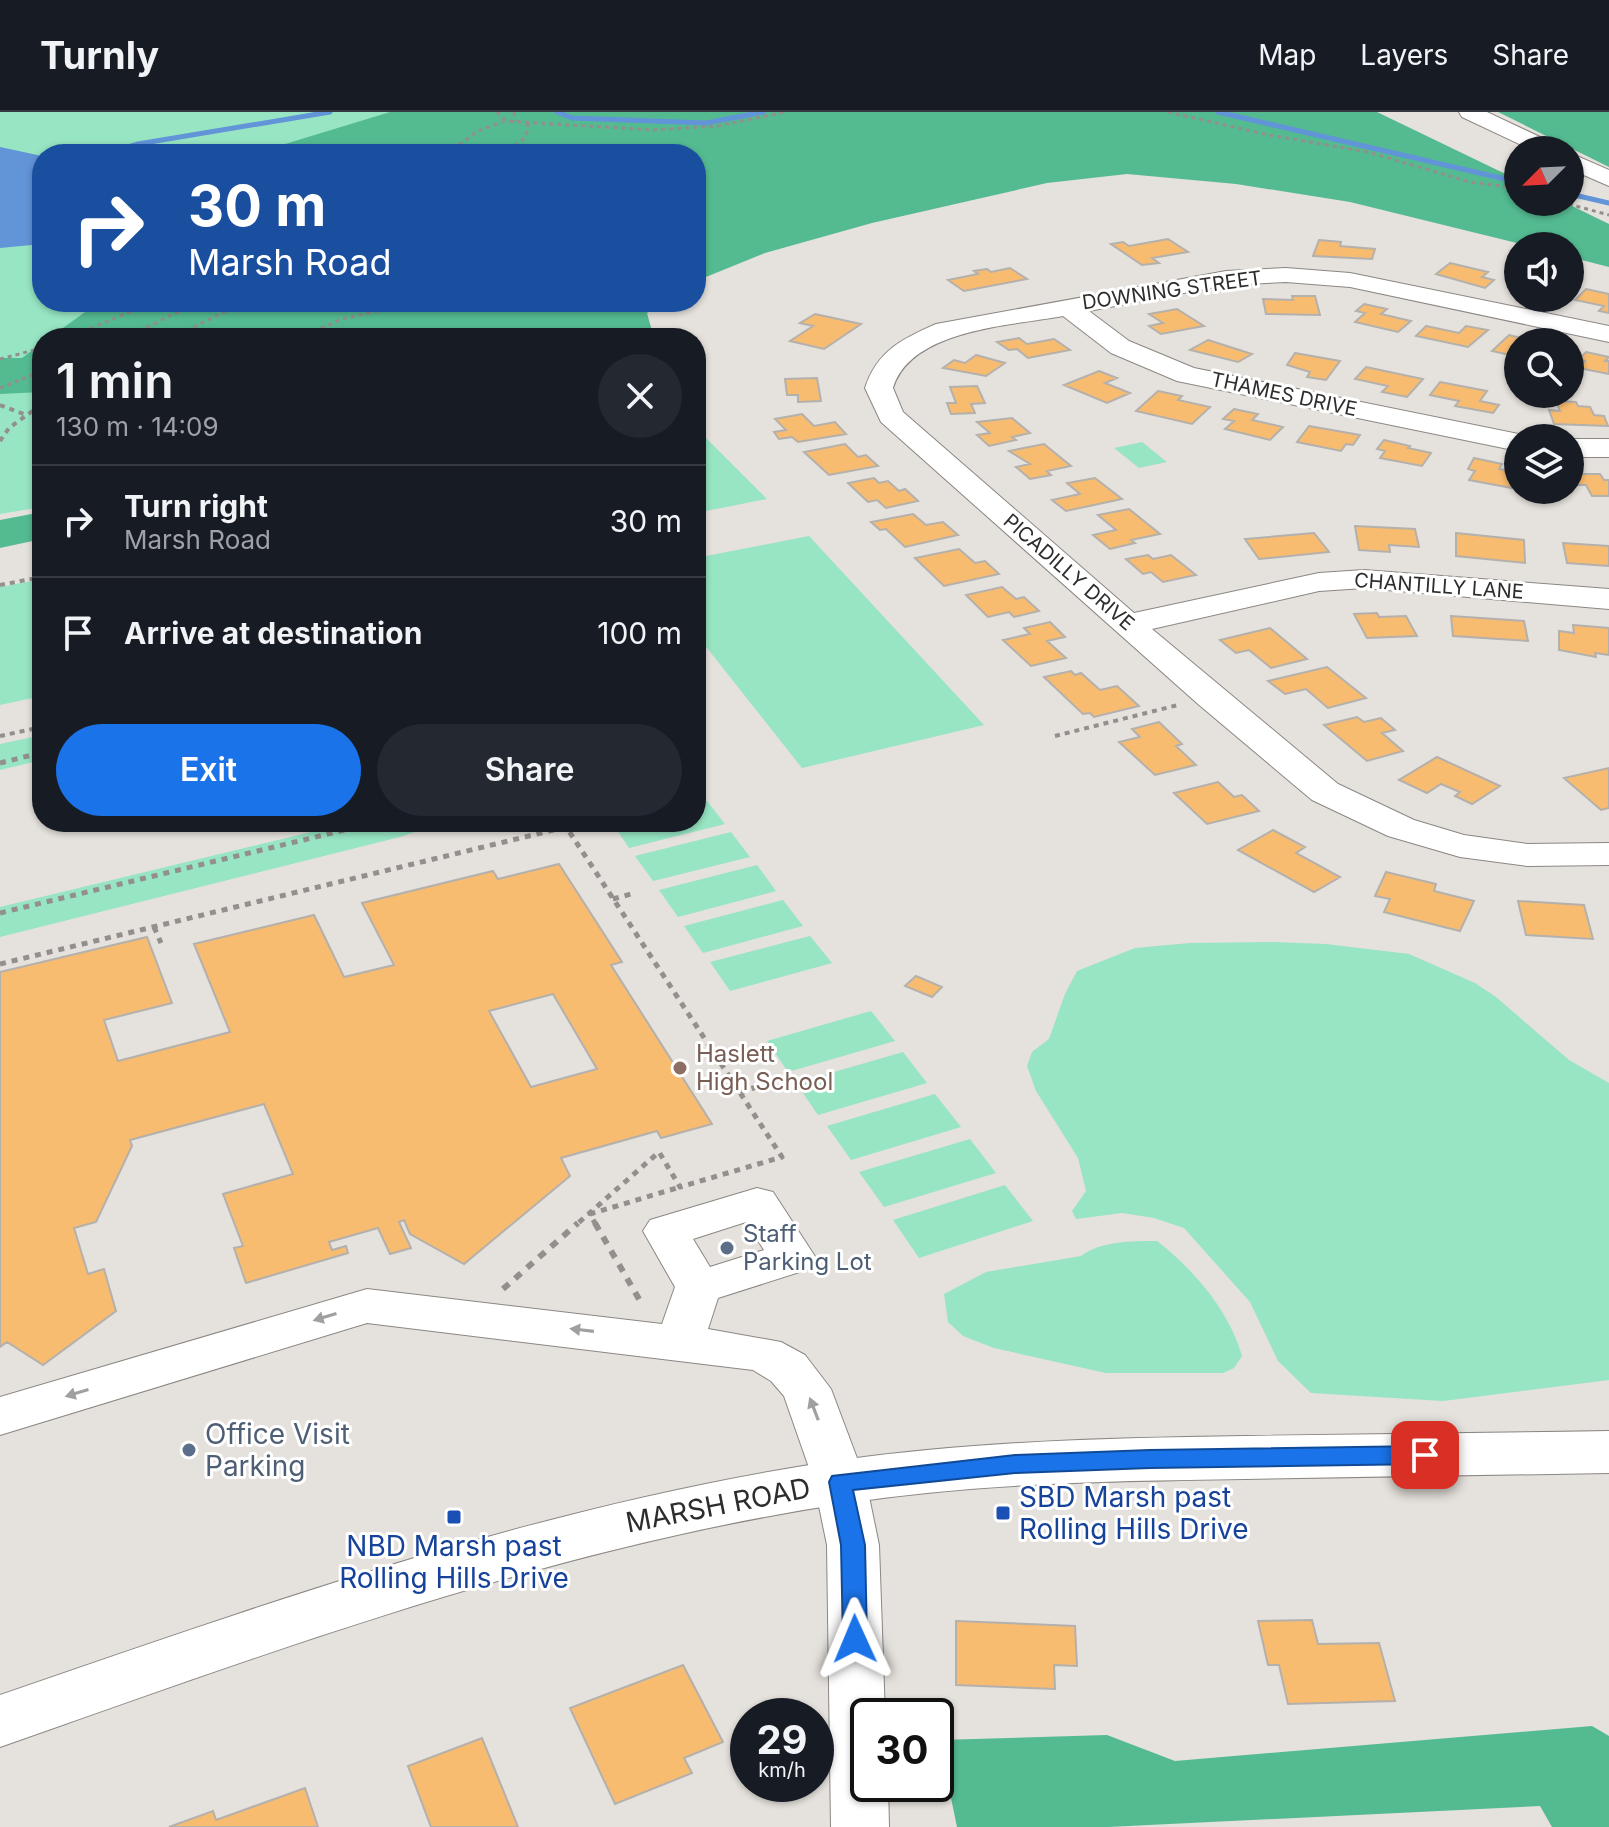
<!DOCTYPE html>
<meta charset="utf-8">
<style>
:root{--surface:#171b24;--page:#242831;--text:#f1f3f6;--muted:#9ea1a6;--line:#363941;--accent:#1a73e8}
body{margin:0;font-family:Inter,sans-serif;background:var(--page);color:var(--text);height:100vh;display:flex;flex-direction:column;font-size:30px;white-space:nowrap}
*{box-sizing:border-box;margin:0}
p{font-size:26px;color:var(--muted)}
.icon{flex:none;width:44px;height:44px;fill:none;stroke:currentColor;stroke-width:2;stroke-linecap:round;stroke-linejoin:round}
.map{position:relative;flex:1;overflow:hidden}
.drawer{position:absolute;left:32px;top:216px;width:674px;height:504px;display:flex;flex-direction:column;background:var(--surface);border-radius:32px;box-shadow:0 2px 6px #0004}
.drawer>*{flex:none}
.guide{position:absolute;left:32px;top:32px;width:674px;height:168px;border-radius:32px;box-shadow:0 2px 6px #0004;background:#1a4fa0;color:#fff;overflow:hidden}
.needle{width:52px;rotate:246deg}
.fabs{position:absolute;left:1504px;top:24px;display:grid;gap:16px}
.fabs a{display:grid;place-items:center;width:80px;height:80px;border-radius:50%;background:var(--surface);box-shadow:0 2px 6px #0004;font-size:40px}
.speed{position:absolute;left:730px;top:1586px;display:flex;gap:16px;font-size:40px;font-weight:700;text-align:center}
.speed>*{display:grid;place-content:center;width:104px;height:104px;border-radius:50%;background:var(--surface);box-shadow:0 2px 6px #0004;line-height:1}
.speed small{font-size:20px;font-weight:400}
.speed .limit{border:4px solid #111;border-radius:12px;background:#fff;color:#111}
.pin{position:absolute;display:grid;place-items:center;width:68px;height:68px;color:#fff;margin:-34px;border-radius:16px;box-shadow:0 4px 12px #0006}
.me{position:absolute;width:88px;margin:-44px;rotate:359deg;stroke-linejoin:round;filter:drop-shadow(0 0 6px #0008)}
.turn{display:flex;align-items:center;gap:28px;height:168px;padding:0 24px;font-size:36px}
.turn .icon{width:104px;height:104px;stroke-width:2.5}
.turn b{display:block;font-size:56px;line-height:68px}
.round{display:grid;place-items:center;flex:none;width:84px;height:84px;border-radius:42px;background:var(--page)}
.overview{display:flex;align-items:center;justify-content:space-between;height:136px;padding:0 24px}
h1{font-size:48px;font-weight:600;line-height:60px}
.cta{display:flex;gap:16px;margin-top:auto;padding:16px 24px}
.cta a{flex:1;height:92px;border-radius:48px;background:var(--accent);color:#fff;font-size:32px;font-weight:600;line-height:92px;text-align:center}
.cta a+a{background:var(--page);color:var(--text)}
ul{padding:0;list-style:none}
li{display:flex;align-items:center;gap:24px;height:112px;padding:0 24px;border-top:2px solid var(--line)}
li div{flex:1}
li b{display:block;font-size:30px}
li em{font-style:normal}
header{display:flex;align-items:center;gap:48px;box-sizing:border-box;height:112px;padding:0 40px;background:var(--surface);border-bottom:2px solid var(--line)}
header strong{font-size:38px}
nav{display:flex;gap:44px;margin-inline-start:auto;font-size:28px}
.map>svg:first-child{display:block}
.green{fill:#97e5c2}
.forest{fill:#54bb91}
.water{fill:#6294d8}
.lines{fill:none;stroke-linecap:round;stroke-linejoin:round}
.stream{stroke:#6294d8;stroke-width:5}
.building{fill:#f8bc71;stroke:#b4b0ac;stroke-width:2;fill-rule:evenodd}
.minor-casing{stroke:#8b8783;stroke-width:2}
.major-casing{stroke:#8b8783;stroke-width:2}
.path-far3{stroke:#928f8c;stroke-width:3;stroke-dasharray:4 4;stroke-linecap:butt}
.path-far2{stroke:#928f8c;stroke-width:4;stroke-dasharray:5 5;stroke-linecap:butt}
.path-far1{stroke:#928f8c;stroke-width:5;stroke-dasharray:6 6;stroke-linecap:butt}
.path{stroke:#928f8c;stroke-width:6;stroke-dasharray:8 8;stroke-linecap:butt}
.minor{fill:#fff;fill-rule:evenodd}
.major{fill:#fff;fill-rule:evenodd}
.oneway{fill:#a1a0a0}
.route{fill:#1a73e8;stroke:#114b97;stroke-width:2}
.education-dot{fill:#8d6e63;stroke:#fff;stroke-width:3}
.service-dot{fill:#5c6f8a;stroke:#fff;stroke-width:3}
.transit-dot{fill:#1a4fb4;stroke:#fff;stroke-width:3}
.labels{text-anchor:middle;stroke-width:6;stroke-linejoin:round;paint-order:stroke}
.far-street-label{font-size:20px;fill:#2e2d2b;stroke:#fff}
.education-label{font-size:24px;fill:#785e54;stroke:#fff;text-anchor:start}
.service-label{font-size:24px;fill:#4e5e75;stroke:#fff;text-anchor:start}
.near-service-label{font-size:28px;fill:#4e5e75;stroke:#fff;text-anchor:start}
.near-transit-label{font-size:28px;fill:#164399;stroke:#fff;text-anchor:start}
.near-street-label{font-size:28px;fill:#2e2d2b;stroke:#fff}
</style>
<header>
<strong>Turnly</strong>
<nav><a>Map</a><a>Layers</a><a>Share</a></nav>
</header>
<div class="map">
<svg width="1609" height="1715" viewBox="0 0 1609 1715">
<rect width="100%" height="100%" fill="#e5e1dc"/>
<!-- green -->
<path class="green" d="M0,0H418L457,42H42V190H598L634,226H42V395L0,402Z
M696,316L767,387L696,401Z
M1142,330L1167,350L1139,356L1114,336Z
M809,424L984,613L802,656L696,522V446Z
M42,467V584L0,593V475Z
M42,623V648L0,658V632Z
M707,689L725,712L629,736L613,712L696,710V691Z
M353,710H445L400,725L0,825V795Z
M731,720L750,745L653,769L635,744Z
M757,753L776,779L678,805L659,778Z
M783,788L803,814L703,841L684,814Z
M810,824L832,851L730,879L710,850Z
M1271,830L1326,832L1409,842L1475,871L1496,885L1569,948L1609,971V1268L1443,1289L1311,1281L1278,1249L1250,1190L1184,1116L1154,1106L1122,1101L1076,1107L1072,1099L1086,1079L1078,1046L1036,979L1027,954L1032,940L1049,927L1065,882L1077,859L1135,836L1190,831Z
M871,899L895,929L788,960L767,929Z
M903,940L927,971L818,1003L796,971Z
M935,982L961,1015L851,1048L827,1014Z
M970,1027L996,1061L884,1095L859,1060Z
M1005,1073L1033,1109L919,1146L893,1108Z
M1157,1129C1193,1157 1229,1198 1242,1244L1234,1256L1223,1261H1106L994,1236L963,1224L948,1210L944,1182L986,1160L1081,1144C1101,1129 1132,1129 1157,1129Z"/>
<!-- forest -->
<path class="forest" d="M390,0H1377L1518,68V90H1564L1609,112V155L1570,145V134H1529L1350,90L1236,72L1127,62L1047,71L872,111L765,141L696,169V42H252Z
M1498,0H1609V55Z
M99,190H664L647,201L654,226H49Z
M42,231V280L0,282V246H22Z
M42,400V427L0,436V408Z
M1592,1614L1609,1624V1715H1552L1540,1694L1108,1715H957L939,1628L1107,1623L1175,1649Z"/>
<!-- water -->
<path class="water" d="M0,35L42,44V132L0,136Z"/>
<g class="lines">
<!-- stream -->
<path class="stream" d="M557,0L572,6L706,11L763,0
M1218,0L1518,70
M106,42L138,32L330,0
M1570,82L1609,91"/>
</g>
<!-- building -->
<path class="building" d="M1168,127L1188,140L1152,146L1159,151L1142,153L1111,132L1123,130L1129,134Z
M1319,128L1341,130L1340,134L1375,137L1372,147L1313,144Z
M1450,151L1488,160L1482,165L1494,168L1485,176L1436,162Z
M1010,156L1027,167L964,179L948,168L978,162L974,159L987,157L991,160Z
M1586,177L1609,182V201L1599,199L1604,194L1575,188Z
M1292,184H1315L1320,203L1266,202L1263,187L1293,188Z
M1364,192L1387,197L1381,202L1411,209L1398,220L1355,210L1365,201L1356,199Z
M1177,197L1204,214L1161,222L1149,214L1163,211L1149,202Z
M815,202L861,212L824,237L790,229L813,214L800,211Z
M1426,214L1459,221L1466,214L1488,218L1468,235L1416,224Z
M1509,223L1529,228L1518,230V245L1492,239Z
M1019,226L1027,232L1054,227L1070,238L1028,246L1017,237L1009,238L997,230Z
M1208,228L1252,242L1238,250L1190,238Z
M1586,240L1609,245L1605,249H1609V262L1579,256L1585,249L1578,248Z
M1295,241L1340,249L1326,268L1307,265L1310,260L1287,253Z
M976,243L1005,251L986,264L943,256L954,248L965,251Z
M1366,255L1423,267L1407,285L1382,280L1388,274L1355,267Z
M1099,259L1117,266L1105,271L1130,281L1107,291L1064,273Z
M817,266L821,289L798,290V283H787L785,267Z
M1440,270L1487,279L1480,289L1499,293L1493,301L1455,294L1459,289L1430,283Z
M977,274L985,291L971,292L975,301L951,302L947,291H956L950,275Z
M1158,279L1182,284L1178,288L1210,295L1192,312L1136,299Z
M1556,289L1576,290L1578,294L1590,295L1594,303L1604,304L1608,314L1554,312L1549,298L1560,299Z
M1234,297L1258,302L1252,308L1283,315L1270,328L1225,317L1234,309L1223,307Z
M802,302L814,314L835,310L846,322L798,330L792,325L779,327L774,320L786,318L775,307Z
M1012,306L1030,321L1012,325L1016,328L989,334L977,323L990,321L977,310Z
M1309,314L1360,323L1353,333L1346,332L1341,339L1297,330Z
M1384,328L1410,334L1408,336L1431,341L1422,354L1380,346L1385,339L1377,337Z
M845,332L858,345L866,343L878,354L829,363L804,340Z
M1044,332L1071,354L1047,359L1051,363L1030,367L1016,355L1030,352L1009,339Z
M1474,346L1502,352L1499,357L1518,360L1512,376L1469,368L1475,359L1468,357Z
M1571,362H1600L1604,368H1609V384H1592L1586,373H1577Z
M874,366L879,371L888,369L899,379L905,377L918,389L886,396L877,388L868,390L848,371Z
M1095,366L1122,387L1066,399L1052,388L1080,382L1067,371Z
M1129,397L1160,422L1131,428L1135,431L1110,437L1093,423L1116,418L1098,403Z
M913,402L926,413L943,410L958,423L905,435L886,417L880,418L871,410Z
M1355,414L1415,417L1419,435L1389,433L1390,440L1359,438Z
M1314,421L1329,440L1259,447L1245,427Z
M1456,421L1524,428L1525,451L1456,444Z
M1563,431L1609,434V454L1567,451Z
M959,437L975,451L985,449L999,462L944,474L915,446Z
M1148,443L1153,447L1171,443L1196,463L1163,470L1151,460L1143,462L1126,447Z
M1002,475L1016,487L1024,485L1039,499L1014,505L1009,500L988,505L966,483Z
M1377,501L1379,505L1406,504L1417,524L1367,526L1354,502Z
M1451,504L1524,509L1528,529L1453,524Z
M1050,510L1065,525L1047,529L1066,546L1031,554L1003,528L1030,522L1024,516Z
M1573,513L1609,516V543L1595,541L1596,545L1559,538V519L1574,521Z
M1270,516L1307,547L1271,556L1249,538L1236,541L1220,528Z
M1327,555L1366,586L1328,596L1306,577L1285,582L1268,569Z
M1071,559L1075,563L1081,561L1100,578L1117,574L1139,594L1094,605L1090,601L1083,602L1044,565Z
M1357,605L1364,610L1381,606L1395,618L1382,621L1403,639L1367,649L1324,613Z
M1159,610L1182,632L1176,634L1196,653L1155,663L1119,630L1140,625L1132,617Z
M1437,645L1500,674L1472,692L1455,684L1460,680L1441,672L1427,681L1399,668Z
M1609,656V696L1601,698L1564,666Z
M1218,670L1234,685L1242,683L1259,699L1207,712L1174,681Z
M1273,718L1305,735L1296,741L1340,765L1314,780L1238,738Z
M559,752L622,850L611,853L712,1012L661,1026L657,1019L561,1046L570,1064L464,1152L410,1122L404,1108L399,1110L411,1136L390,1142L378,1116L329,1130L332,1138L346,1134L348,1141L246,1171L234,1136L243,1134L223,1082L293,1062L264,992L130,1028L132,1034L96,1110L74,1116L88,1162L104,1157L116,1199L43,1253L7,1230L0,1235V860L147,825L172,891L104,908L118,949L230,920L194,832L314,803L344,865L394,853L362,791L493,759L498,767ZM553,882L597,957L531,975L489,899Z
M1386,760L1436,772L1434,779L1474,789L1460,819L1384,800L1390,787L1375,784Z
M1518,789L1584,793L1593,827L1526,823Z
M916,864L942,875L932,885L905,874Z
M1312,1508L1318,1532L1379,1531L1395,1589L1288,1592L1279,1553H1268L1258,1509Z
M956,1509L1075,1514L1077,1554L1054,1553L1055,1577L956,1573Z
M683,1553L723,1630L684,1646L692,1661L615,1692L570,1596Z
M482,1626L518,1715H431L408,1654Z
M305,1676L318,1715H169L213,1699L216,1708Z"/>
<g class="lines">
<!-- minor casing -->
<g class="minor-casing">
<path id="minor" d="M1459,0H1487L1557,33L1560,38H1532L1462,5Z
M1570,41L1609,58V74L1570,57Z
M1286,156L1350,161L1609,214V230L1350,175L1286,170L1226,173L1089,199L1129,229L1194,256L1528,324L1529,326H1518V339L1177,269L1111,241L1063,204C1011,214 911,217 893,276L903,300L1134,501L1319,461L1364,458L1609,477V497L1364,476L1319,479L1152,517L1338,672L1414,708L1464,723L1527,732L1609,731V753L1527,754L1460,745L1388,724L1312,688L1198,592L881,310L865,276C877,239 902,227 936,212L1226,159Z
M1570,327H1609V345H1570Z
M757,1076L773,1080L816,1146L809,1157L718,1186L708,1217L781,1230L805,1243L831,1277L866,1370L879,1433L885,1604H868V1672H888L889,1715H831L827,1433L814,1370L784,1284L771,1269L753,1258L367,1211L0,1323V1285L367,1177L662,1212L675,1175L643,1119L650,1108ZM746,1110L764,1138L710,1155L693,1127Z"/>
</g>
<!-- major casing -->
<g class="major-casing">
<path id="major" d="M1609,1319V1361C1488,1363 1366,1365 1245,1367C1110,1369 974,1371 841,1392C551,1436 276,1538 0,1635V1583C276,1488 552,1390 842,1348C976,1329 1111,1326 1246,1324C1367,1322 1488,1321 1609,1319Z"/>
</g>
<!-- path-far3 -->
<path class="path-far3" d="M497,0L506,9L652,18L718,14L785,0
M514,0L515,9
M1168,0L1269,23L1368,40L1470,70L1518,76
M446,42L478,19L505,9
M501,42C514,35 528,29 528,13L523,9
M1561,90L1609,103
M68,226L153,190
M125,226L198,190
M172,226L244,190
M299,226L342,207L420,190
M0,247L42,236
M0,276L42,259"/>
<!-- path-far2 -->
<path class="path-far2" d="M0,293L24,302
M0,329L9,316L42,292
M0,473L42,465
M0,624L42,615
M1055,624L1178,593
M24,645L42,641"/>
<!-- path-far1 -->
<path class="path-far1" d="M0,651L32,643
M563,710L782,1045L680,1075L659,1040L576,1113
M613,787L631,782
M0,801L378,710
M154,815L161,831
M0,852L566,715
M740,980L763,973
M596,1113L590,1102L680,1075"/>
<!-- path -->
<path class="path" d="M595,1111L643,1194
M503,1177L578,1111"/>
<!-- minor -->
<use href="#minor" class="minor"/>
<!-- major -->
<use href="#major" class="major"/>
</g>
<!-- one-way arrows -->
<defs><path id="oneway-solid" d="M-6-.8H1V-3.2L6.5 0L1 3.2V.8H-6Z" transform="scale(2)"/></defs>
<g class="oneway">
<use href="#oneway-solid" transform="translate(325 1205) rotate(163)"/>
<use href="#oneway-solid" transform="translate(582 1218) rotate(-173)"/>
<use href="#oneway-solid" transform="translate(77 1281) rotate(163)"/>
<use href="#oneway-solid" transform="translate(814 1297) rotate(-111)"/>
</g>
<!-- route -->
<path class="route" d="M1425,1334L1434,1337L1437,1343L1434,1349L1425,1352L1150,1356L1015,1361L853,1378L865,1433L867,1527L864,1534L855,1537L846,1534L843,1527L841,1433L829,1370L832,1364L1015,1343L1150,1338Z"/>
<!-- markers -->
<circle class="education-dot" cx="680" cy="956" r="8"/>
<g class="service-dot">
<circle cx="727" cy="1136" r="8"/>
<circle cx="189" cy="1338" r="8"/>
</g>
<g class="transit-dot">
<rect x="995" y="1393" width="16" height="16" rx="4"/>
<rect x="446" y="1397" width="16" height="16" rx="4"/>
</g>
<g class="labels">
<!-- far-street labels -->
<g class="far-street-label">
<text transform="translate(1172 178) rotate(-8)" y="7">DOWNING STREET</text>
<text transform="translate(1284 282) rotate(12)" y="7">THAMES DRIVE</text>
<text transform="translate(1069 460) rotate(41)" y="7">PICADILLY DRIVE</text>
<text transform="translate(1439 474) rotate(4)" y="7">CHANTILLY LANE</text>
</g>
<!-- education labels -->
<g class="education-label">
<text x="696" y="950">Haslett<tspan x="696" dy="28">High School</tspan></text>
</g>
<!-- service labels -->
<g class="service-label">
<text x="743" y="1130">Staff<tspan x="743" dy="28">Parking Lot</tspan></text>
</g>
<!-- near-service labels -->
<g class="near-service-label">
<text x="205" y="1332">Office Visit<tspan x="205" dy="32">Parking</tspan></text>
</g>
<!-- near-transit labels -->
<g class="near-transit-label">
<text x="1019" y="1395">SBD Marsh past<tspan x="1019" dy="32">Rolling Hills Drive</tspan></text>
<text x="454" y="1444" text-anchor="middle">NBD Marsh past<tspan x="454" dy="32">Rolling Hills Drive</tspan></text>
</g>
<!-- near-street labels -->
<g class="near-street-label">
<text transform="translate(718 1393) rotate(-11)" y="10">MARSH ROAD</text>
</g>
</g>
</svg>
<div class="fabs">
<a><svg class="needle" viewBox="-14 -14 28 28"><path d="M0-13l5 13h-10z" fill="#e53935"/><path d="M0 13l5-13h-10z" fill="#9ea1a6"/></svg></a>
<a><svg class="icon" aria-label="sound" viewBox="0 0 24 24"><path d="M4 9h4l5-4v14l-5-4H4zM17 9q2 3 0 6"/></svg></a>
<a><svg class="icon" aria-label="search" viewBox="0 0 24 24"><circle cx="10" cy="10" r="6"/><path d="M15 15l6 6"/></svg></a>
<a><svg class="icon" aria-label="layers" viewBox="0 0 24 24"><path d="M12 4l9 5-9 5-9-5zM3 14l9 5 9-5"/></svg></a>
</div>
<div class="speed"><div>29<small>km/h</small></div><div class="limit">30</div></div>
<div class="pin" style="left:1425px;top:1343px;background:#d93025"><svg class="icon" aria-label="arrive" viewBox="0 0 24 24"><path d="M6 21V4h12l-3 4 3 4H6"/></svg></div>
<svg class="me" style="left:855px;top:1527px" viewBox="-20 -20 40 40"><path d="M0-17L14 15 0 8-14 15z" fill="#1a73e8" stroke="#fff" stroke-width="4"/></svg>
<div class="guide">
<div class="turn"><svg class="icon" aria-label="right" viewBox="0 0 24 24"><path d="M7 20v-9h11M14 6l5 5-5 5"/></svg><div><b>30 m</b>Marsh Road</div></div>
</div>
<section class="drawer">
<div class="overview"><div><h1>1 min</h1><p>130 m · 14:09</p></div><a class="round"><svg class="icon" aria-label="close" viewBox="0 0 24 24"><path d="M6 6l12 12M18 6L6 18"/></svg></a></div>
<ul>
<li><svg class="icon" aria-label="right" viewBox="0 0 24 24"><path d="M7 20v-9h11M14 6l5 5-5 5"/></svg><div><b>Turn right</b><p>Marsh Road</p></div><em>30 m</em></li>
<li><svg class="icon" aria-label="arrive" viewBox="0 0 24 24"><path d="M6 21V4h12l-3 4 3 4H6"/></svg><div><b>Arrive at destination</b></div><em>100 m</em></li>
</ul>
<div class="cta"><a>Exit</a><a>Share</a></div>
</section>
</div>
